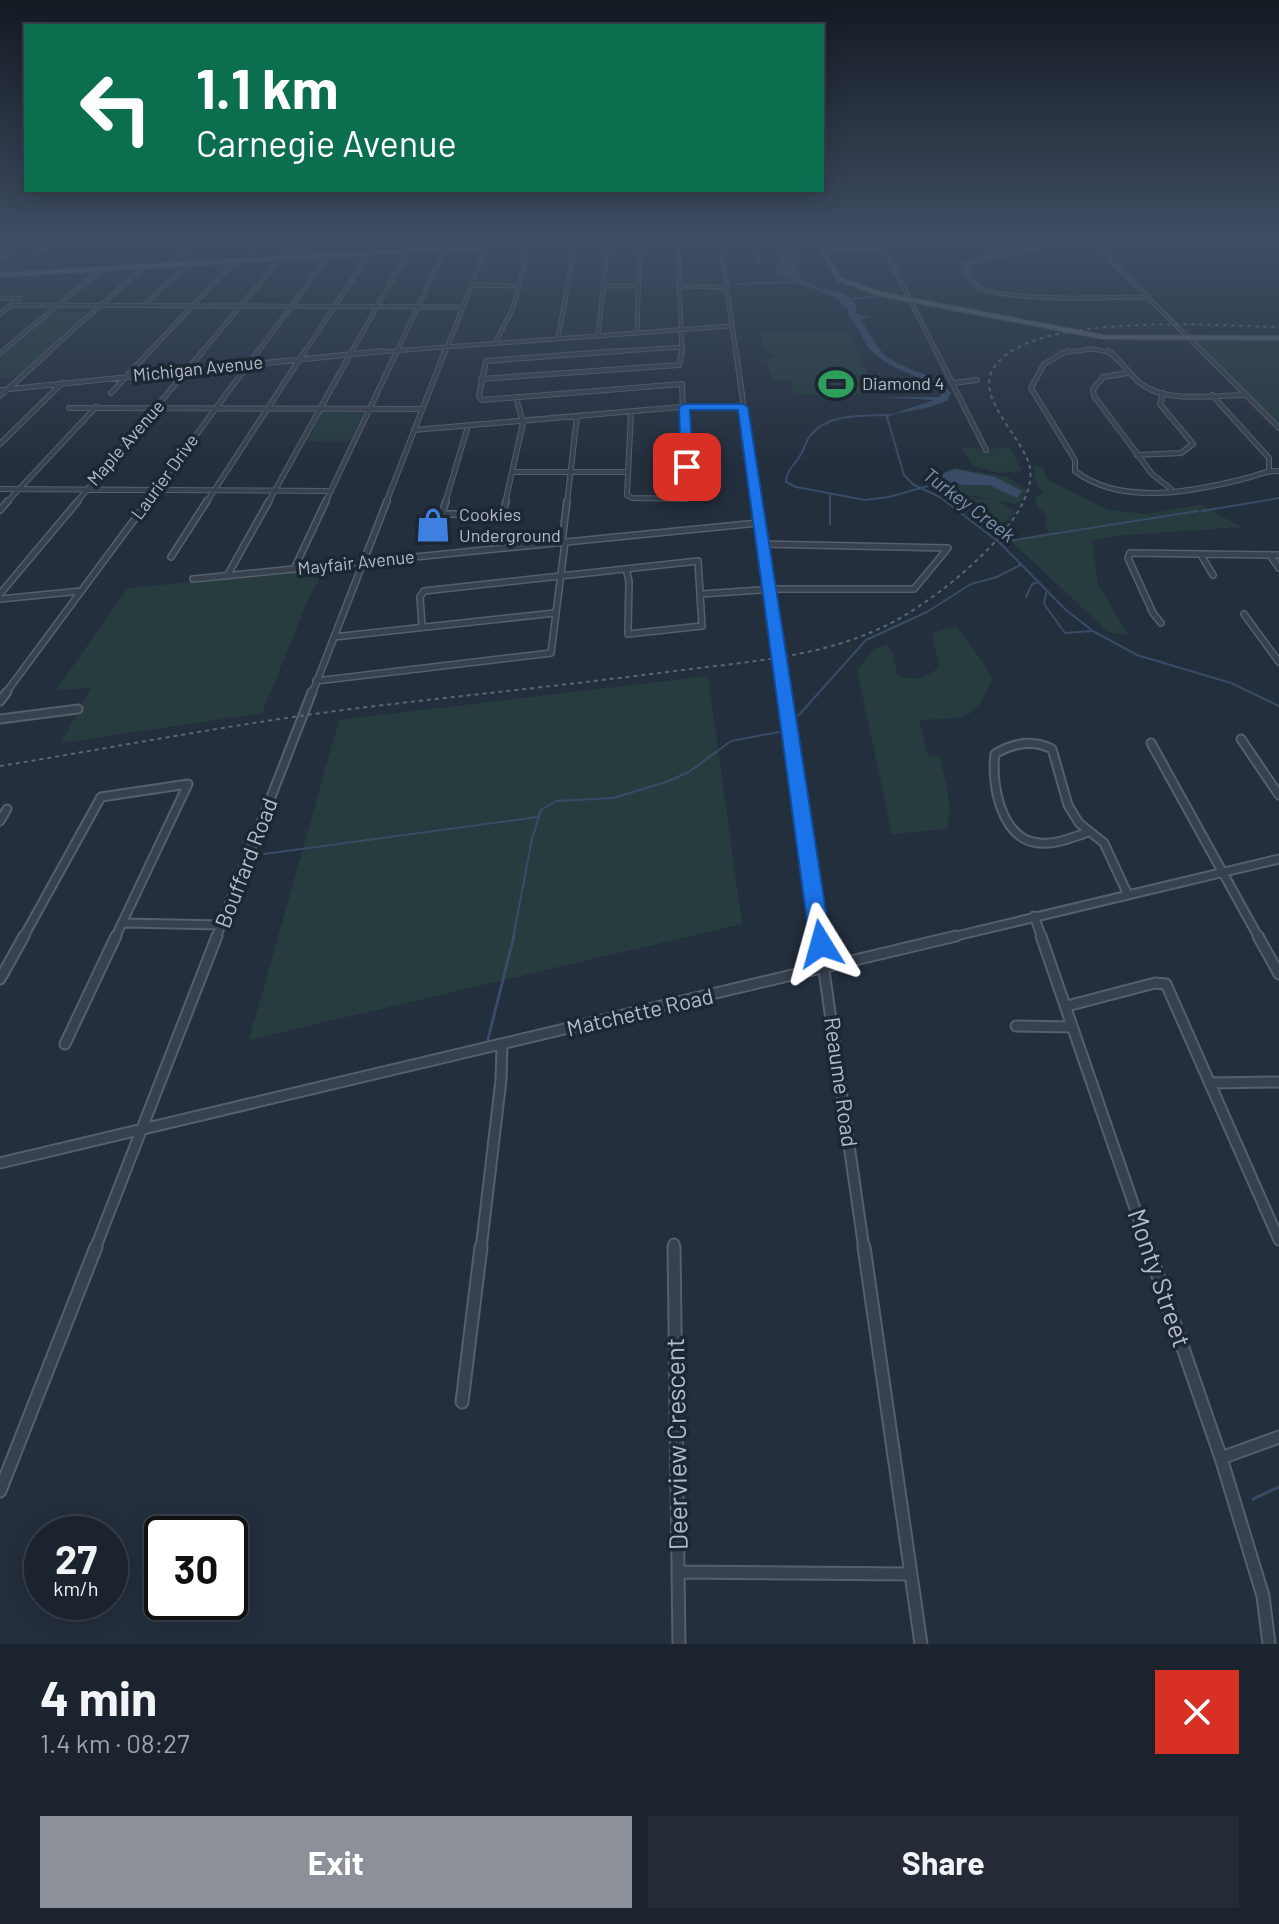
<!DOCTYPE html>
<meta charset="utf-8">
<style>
:root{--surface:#1b232e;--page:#242b36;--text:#f1f3f6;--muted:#a0a4aa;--line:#39404a;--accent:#8c9099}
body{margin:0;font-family:Barlow,sans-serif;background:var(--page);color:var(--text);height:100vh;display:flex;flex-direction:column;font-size:30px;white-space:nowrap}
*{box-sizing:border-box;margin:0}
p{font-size:26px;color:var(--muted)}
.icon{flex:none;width:44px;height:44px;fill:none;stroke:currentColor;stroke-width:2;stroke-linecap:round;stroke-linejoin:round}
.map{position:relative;height:1644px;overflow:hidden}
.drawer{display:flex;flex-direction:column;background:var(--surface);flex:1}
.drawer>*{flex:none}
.hud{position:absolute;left:24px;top:24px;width:800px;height:168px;border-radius:0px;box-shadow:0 4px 20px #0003,0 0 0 2px var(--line);background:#0b6e4f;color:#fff;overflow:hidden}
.speed{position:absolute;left:24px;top:1516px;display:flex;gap:16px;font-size:40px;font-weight:700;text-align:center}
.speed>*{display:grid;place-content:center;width:104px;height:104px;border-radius:50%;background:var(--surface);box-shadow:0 4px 20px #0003,0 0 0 2px var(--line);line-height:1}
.speed small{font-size:20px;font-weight:400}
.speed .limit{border:4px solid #111;border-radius:12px;background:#fff;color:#111}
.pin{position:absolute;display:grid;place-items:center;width:68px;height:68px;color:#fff;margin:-34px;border-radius:16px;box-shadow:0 4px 12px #0006}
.me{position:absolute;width:88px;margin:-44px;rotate:352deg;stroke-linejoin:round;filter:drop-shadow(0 0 6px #0008)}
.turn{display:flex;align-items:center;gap:28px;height:168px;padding:0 40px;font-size:36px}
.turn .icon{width:104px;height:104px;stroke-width:2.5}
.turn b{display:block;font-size:56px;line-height:68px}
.round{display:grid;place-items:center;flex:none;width:84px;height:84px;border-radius:0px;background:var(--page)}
.summary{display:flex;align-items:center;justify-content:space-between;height:136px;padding:0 40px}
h1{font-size:48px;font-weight:700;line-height:60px}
.cta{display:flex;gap:16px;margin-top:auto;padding:16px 40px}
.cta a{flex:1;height:92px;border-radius:0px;background:var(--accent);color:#fff;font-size:32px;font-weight:700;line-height:92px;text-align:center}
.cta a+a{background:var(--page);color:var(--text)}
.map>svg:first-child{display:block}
.green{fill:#263c3f}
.water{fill:#394c67}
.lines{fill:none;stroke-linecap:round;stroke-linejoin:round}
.stream-far1{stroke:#394c67;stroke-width:2}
.stream{stroke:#394c67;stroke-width:3}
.minor-far5-casing{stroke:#565f6c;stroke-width:5}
.minor-far4-casing{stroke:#565f6c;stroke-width:6}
.minor-far3-casing{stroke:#565f6c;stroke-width:8}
.minor-far2-casing{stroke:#565f6c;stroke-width:11}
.minor-far1-casing{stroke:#565f6c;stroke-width:13}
.minor-casing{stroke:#565f6c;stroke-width:15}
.major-casing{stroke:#414a57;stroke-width:6}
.minor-far5{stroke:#38414e;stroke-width:3}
.minor-far4{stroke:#38414e;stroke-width:4}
.minor-far3{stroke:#38414e;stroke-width:5}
.minor-far2{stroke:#38414e;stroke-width:7}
.minor-far1{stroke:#38414e;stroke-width:9}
.minor{stroke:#38414e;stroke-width:11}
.major{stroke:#56606e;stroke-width:4}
.rail{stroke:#5a6575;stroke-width:2;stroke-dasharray:4 4;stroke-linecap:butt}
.route{fill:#1a73e8;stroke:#114b97;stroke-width:2}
.labels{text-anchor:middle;stroke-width:7;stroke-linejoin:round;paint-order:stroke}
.far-street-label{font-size:18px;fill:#b4bcc9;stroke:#1d2633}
.far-poi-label{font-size:18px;fill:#b4bcc9;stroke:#1d2633;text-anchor:start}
.far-water-label{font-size:20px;font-style:italic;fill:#7c92b1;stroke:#1d2633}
.street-label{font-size:22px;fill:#b4bcc9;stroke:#1d2633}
.near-street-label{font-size:26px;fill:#b4bcc9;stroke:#1d2633}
</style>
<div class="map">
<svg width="1279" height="1644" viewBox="0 0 1279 1644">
<rect width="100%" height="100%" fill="#242f3e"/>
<!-- green -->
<path class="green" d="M336,235L323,252L276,255L292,236Z
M344,235H411L398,240L393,248L357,251L362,242H341Z
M52,312H86L76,326L18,376L0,378V356Z
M760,331L849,332L870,380L867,381L872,394L794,395L791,381H774L765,358H775L770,350H763Z
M1196,339H1279V424L1195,341Z
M321,412H363L349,442L306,441Z
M982,447L980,451H995L990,448H1010L1022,471L997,473L973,466L962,448Z
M1033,466H1042L1048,480L1109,510L1147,514L1201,505L1241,527L1115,536L1092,541L1098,583L1128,635L1108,632L1011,541L1050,532L1045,528L1046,516L1035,502L1038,495L1044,494L1037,485Z
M954,468L1007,477L1027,490L1024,499L1015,504L998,501L1017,512L994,530L982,525L950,496L997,500L933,489L944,472Z
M326,569L309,597L262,713L61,743L91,688L56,690L128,588Z
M957,626C968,644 983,659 992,679C973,725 963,717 919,720L927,754L939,757C946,782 953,803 947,829L892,834L857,670L874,649L887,644L893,653L897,674C913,683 925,679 939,667L932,633Z
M708,676L742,924L249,1040L339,720Z"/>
<!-- water -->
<path class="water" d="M52,235H189L184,238L121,246L60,244L21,261Z
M771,235C797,235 793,238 804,257L797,267V274C802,278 808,283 813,285C833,295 854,286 857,314L873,317L860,319C871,332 874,348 890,359C910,372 937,374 951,393L947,401L930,407L890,415L934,400L878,397H939L943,392C923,376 897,372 877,356C862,344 860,326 847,315L848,310L833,296L777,275L776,265L782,251L778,240Z
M956,469L995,477L1022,491L1017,498L989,485H963L940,481L944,473Z"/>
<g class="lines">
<!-- stream-far1 -->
<path class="stream-far1" d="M390,248L413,235
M737,284L796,282
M852,299L877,296
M892,414L887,417L904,475L914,485L940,497L1000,543L1066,610L1093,631L1137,655L1231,683L1279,706
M888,415C863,416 826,413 809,437C806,442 804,449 801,454C796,464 786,470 786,482L796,487L865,500L889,497L942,482
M830,495V525
M1202,511L1279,498
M1002,542L1198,511
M1046,593L1044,604L1065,633L1092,631
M1026,597L1032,584L1039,582
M798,716L866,640L927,612L971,584L997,577L1020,565
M264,854L537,817
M513,938L532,839L541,810L556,801L613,798L666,782L689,772L731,741L779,732"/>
<!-- stream -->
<path class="stream" d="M488,1039L514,936
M1253,1499L1279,1487"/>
<!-- minor-far5 casing -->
<g class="minor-far5-casing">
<path id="minor-far5" d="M719,235L736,353
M877,235L937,353
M948,235L1003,254
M1085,235L1204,353
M0,237L3,235
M719,237L751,240L758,261
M1097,247L1043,246L963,264C967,270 970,281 976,285C996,303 1117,297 1148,297
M822,248H884
M678,249L682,353
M246,258L265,238
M0,260L38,235
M172,262L203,235
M471,285L518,286
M603,286H638
M680,286L726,287
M0,298H20
M12,305L463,307
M144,305L190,262
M0,314L20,298
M637,332L640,237
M598,335L609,235
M558,338L576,241
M495,343L513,308L525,264L520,257L524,244
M0,353L104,267
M47,353L147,264
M148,353L237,259
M201,353L283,256
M257,353L330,254
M304,353L371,251
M351,353L409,249
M364,353L731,326
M396,353L446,248
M445,353L491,235
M592,353L683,347
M1061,353L1093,349L1112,353"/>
</g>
<!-- minor-far4 casing -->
<g class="minor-far4-casing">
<path id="minor-far4" d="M620,351L486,361L479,396L482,400L682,384L686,499L632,498L627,495L631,412
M736,351L757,503
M936,351L986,450
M1067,351L1044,364L1031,388L1075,460V471C1121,506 1191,492 1243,479C1256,476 1266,470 1279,471
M1108,351C1121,360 1128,373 1140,383C1166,404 1215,395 1246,395
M1202,351L1279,428
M1128,373L1103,377L1093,389L1094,396L1152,474L1171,489
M481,379L679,365L682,351
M953,383L977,380
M0,390L383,351
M111,393L150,351
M1212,395L1269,458V469
M0,396L50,351
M69,408L422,409
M414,430L692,406L743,407
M0,444L62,383
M1137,455L1181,453L1193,444L1160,404L1163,393
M513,472H628
M0,489L331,491
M6,503L96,407
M76,503L203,351
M146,503L258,351
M206,503L305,351
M268,503L352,351
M325,503L397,351
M386,503L445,351
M445,503L468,426
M505,503L523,423L516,397
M567,503L577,416"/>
</g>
<!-- minor-far3 casing -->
<g class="minor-far3-casing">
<path id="minor-far3" d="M446,501L442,514H503L506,501
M757,501L785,694
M0,510L8,501
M562,542L567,501
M1201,555L1213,575
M1270,555L1279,568
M171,557L207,501
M294,569L326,501
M227,576L269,501
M193,579L758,523
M0,594L78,501
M701,594L774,589H914L948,548L762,544
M0,599L81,591
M1244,614L1279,662
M1161,623L1153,613L1128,558L1130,553L1279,555
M422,627L420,597L424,591L698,561L702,626L628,634L629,581L626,569
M334,637L555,613
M316,681L551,653L565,542
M5,694L148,501
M312,694L387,501"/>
</g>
<!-- minor-far2 casing -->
<g class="minor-far2-casing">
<path id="minor-far2" d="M785,692L820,938
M0,701L7,692
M0,719L78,709
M1241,739L1279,795
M1151,743L1259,938
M0,821L7,809
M1089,832C1073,837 1056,845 1039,843C1001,840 991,784 995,754C1013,743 1032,739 1052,749L1068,805L1079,823L1104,843L1128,895
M1034,916L1042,938
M125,923L222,925
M23,938L101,797L188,784L115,938
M216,938L312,692
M948,938L1279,859"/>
</g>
<!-- minor-far1 casing -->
<g class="minor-far1-casing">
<path id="minor-far1" d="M819,936L864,1249
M1041,936L1149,1249
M1258,936L1279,974
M0,979L24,936
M1067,1006L1155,983L1166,984L1279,1240
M1016,1026L1072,1027
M65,1044L116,936
M1210,1083L1279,1082
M0,1163L956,936
M674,1244V1249
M95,1249L217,936
M481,1249L501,1080L502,1045"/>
</g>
<!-- minor casing -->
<g class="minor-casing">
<path id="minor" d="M674,1247L679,1644
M864,1247L921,1644
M1148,1247L1221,1458L1263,1596L1269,1644
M462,1402L481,1247
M1221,1458L1279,1437
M0,1491L96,1247
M679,1572L911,1574"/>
</g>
<!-- major casing -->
<g class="major-casing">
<path id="major" d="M812,235L839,279L880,294L1103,337L1279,338
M0,275L674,235"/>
</g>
<!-- minor-far5 -->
<use href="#minor-far5" class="minor-far5"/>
<!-- minor-far4 -->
<use href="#minor-far4" class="minor-far4"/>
<!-- minor-far3 -->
<use href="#minor-far3" class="minor-far3"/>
<!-- minor-far2 -->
<use href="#minor-far2" class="minor-far2"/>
<!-- minor-far1 -->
<use href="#minor-far1" class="minor-far1"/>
<!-- minor -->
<use href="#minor" class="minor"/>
<!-- major -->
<use href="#major" class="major"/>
<!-- rail -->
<path class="rail" d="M0,766C93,751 186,733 280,719C358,707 437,699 516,690C580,683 643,675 707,667C767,660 830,653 885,626C929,606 1039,522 1030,468C1025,440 977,400 992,371C1023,310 1219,326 1279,327"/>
</g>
<!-- sky -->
<linearGradient id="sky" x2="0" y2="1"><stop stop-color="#141a22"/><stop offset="0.51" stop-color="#3f4d63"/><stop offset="1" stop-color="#3f4d63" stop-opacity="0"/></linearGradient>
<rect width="1279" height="465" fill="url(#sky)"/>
<!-- route -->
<path class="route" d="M684,404H743L748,407L831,944L828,950L821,952L813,950L810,944L738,410H690L693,467L687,470L681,467L679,407Z"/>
<!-- icons -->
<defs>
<g id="stadium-bare" transform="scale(2.76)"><path d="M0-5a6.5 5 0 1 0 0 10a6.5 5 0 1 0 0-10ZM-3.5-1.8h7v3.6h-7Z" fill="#2e9e5b" stroke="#1d2633" stroke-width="2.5" paint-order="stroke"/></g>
<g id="shop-bare" transform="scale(2.76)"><path d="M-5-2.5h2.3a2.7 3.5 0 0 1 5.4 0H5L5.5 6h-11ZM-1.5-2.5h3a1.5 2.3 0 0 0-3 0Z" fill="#3f7fe0" stroke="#1d2633" stroke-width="2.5" paint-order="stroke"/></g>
</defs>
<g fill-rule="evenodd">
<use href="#stadium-bare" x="836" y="384"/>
<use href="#shop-bare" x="433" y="525"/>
</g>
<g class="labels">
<!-- far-street labels -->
<g class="far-street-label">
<text transform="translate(198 369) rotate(-6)" y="6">Michigan Avenue</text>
<text transform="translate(126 443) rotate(-49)" y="6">Maple Avenue</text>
<text transform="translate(165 477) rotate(-54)" y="6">Laurier Drive</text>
<text transform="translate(356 563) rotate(-6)" y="6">Mayfair Avenue</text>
</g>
<!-- far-poi labels -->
<g class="far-poi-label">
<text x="862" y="390">Diamond 4</text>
<text x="459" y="521">Cookies<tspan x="459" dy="21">Underground</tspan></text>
</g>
<!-- far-water labels -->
<g class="far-water-label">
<text transform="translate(969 505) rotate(37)" y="7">Turkey Creek</text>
</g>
<!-- street labels -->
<g class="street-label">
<text transform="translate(246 863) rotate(-69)" y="8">Bouffard Road</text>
<text transform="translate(640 1012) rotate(-13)" y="8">Matchette Road</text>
<text transform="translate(841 1082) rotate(82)" y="8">Reaume Road</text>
</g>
<!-- near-street labels -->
<g class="near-street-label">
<text transform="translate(1159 1278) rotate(71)" y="9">Monty Street</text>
<text transform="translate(677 1444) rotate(-91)" y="9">Deerview Crescent</text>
</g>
</g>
</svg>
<div class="speed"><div>27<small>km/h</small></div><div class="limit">30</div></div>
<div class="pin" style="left:687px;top:467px;background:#d93025"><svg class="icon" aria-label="arrive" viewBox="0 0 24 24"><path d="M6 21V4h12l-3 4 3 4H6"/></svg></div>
<svg class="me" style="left:821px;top:944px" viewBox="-20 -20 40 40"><path d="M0-17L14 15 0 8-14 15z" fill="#1a73e8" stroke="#fff" stroke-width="4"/></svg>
<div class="hud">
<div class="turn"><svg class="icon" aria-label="left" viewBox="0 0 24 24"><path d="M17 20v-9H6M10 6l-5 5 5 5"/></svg><div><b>1.1 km</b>Carnegie Avenue</div></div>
</div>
</div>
<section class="drawer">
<div class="summary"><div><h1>4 min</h1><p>1.4 km · 08:27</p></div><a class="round" style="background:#d93025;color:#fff"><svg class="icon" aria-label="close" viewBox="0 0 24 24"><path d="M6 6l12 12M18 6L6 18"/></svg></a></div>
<div class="cta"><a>Exit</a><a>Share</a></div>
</section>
